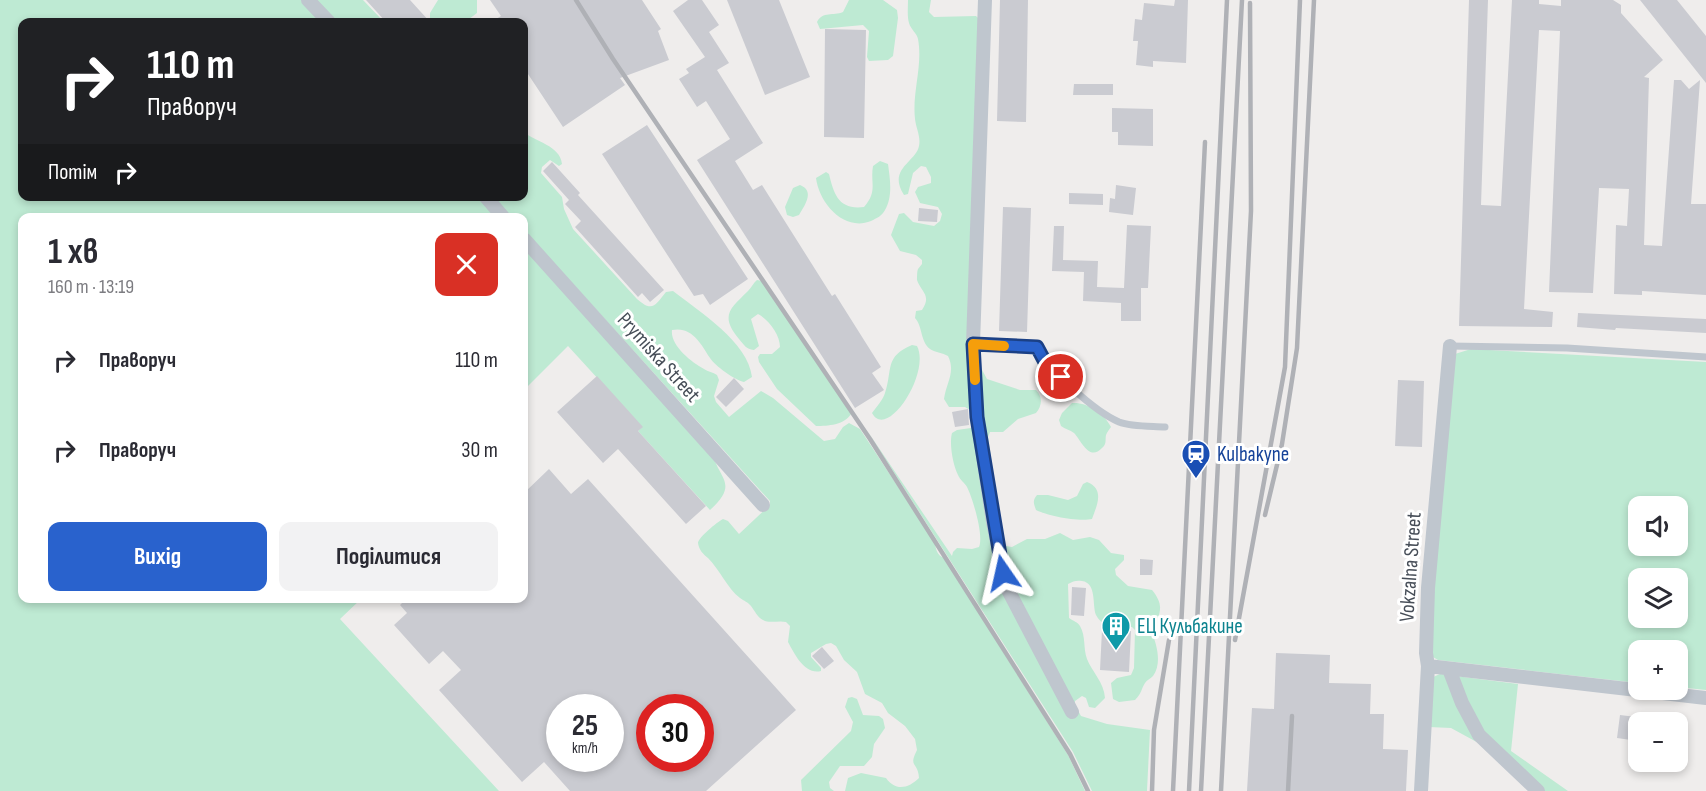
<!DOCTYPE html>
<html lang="uk">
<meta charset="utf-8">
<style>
:root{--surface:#fff;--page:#f2f2f3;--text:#2b2b33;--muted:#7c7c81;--accent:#2962cd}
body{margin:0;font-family:"Sofia Sans Condensed",sans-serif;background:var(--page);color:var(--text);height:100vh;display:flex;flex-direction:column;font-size:22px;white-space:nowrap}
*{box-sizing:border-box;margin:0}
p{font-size:20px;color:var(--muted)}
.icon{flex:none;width:33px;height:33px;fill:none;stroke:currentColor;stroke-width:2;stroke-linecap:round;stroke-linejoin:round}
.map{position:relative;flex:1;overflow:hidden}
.panel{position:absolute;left:18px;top:213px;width:510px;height:390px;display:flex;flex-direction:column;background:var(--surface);border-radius:12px;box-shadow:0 3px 9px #0003}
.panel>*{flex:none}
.banner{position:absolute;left:18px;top:18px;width:510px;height:183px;border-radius:12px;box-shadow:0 3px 9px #0003;background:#202124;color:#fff;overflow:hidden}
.buttons{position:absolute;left:1628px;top:496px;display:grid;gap:12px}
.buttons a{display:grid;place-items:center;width:60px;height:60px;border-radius:12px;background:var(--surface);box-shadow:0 3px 9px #0003;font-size:30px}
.speed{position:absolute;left:546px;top:694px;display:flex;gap:12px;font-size:30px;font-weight:700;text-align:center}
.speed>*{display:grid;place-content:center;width:78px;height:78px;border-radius:50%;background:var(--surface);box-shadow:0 3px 9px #0003;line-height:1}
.speed small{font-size:15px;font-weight:400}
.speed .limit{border:9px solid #d22;background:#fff;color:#111}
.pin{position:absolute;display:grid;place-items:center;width:51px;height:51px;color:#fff;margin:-26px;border:3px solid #fff;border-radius:50%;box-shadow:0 2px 6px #0007}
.me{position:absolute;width:66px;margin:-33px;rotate:349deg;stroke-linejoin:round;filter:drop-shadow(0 0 4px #0008)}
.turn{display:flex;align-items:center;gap:21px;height:126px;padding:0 30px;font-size:27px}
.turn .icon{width:78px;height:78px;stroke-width:2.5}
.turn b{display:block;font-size:42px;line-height:51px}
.then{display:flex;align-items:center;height:57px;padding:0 30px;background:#0003;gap:12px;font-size:22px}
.round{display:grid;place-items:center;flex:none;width:63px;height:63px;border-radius:12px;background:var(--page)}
.overview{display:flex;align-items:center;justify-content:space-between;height:102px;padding:0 30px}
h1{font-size:36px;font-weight:700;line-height:45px}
.cta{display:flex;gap:12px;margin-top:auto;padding:12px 30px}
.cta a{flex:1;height:69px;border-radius:12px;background:var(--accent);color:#fff;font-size:24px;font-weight:700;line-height:69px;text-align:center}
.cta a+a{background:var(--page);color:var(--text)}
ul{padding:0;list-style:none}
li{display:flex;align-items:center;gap:18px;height:90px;padding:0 30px}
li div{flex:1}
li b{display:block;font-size:22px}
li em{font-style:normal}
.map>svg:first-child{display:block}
.green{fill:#beead3;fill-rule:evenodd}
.building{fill:#cacbd1;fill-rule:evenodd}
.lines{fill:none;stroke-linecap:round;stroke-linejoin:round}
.service{stroke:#bfc6ce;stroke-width:7}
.minor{stroke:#bfc6ce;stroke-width:14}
.rail{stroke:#afb1b6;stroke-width:4.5}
.route-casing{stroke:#1b4085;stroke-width:15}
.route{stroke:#2962cd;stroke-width:10}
.slow{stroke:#f59e0b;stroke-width:10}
.labels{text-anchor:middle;stroke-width:6;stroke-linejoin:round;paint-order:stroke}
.street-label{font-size:21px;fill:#474e58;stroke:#fff}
.transit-label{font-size:21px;fill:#164399;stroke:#fff;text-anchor:start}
.culture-label{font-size:21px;fill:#0d838f;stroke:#fff;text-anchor:start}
</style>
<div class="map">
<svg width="1706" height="791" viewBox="0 0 1706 791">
<rect width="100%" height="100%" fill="#efedec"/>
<!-- green -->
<path class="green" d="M0,0H304L324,22H22V196H478L497,217L22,218V598L361,599L340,619L499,791H0Z
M315,0H363L384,22H336Z
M438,0H477V13L465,22H430V13Z
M849,0H883L897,10L898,18L893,56L888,60L869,61L867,57L869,31L863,25L820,29L817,22C823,11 833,16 843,12Z
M908,0H931L929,12L934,17L976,16L980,20L974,213L980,366L987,379L1020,390H1036C1043,397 1042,406 1036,413L1018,419L1003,432H990L988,437L1003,541L1006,546L1012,547L1027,539H1045L1060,533L1073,540L1090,537L1099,540L1111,553L1124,555V560L1115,569L1116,575L1128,586L1152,590C1166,607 1159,614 1152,633C1157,645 1162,664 1153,676C1150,679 1147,680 1145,683C1141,689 1142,693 1135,700L1119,702L1113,699L1111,683L1117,678L1131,675L1134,668L1135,630L1132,627L1106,625C1102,623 1098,619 1096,615C1092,605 1097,583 1082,581C1077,580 1073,581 1068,584L1069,618C1073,621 1078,622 1080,626C1086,636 1083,649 1087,659C1092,672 1104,682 1105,698L1095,708L1089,707L1086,698L1082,696L1075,701V705L1081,716L1107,724L1150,730L1147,791H1092L1073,752L866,429L952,556L953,552L957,548L972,549L979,547C984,536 973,499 967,487C965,483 960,480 958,475C953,465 949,444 952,433L957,430L971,428L970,410L965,407H949L944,399C946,383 956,372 948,356C943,353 934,352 930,349C920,341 923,327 915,318L916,311L922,310C932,295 921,292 917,280C917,278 917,271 918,269L922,264V260L916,255L900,251L891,235L899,214L904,213L913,222L934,226L940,221L942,214L938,207L920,203L915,192L918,187L931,183V177L926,167L921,166L913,173L908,194L904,195C887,169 916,162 919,146C921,137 916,128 915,119C912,92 923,66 918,39C917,33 911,30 909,23C907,16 908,7 908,0Z
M524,132C535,142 560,145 562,164L559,166L550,160L542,167L541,173L562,197L564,209L573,229L637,299C653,313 655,305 666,292L673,291C700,312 748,342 752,377L744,382C735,380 715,366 710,358C701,344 692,326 672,330C670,345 691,362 704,369C708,372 713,372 717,375L719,380L714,396L716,402L729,417L761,391L773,398L824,441L835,439L843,427L849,423L860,429L935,543C936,550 937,555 944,558L1068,755L1085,791H845L848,778L861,773L886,778C895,791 908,789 919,778C918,761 908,768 917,750L915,739L905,726L888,713L882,703L865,694L857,672L844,660L836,646L831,643L826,644L811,653V657L821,668V671C805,675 795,655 788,642L790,626L786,622C778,620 770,624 763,620C757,617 755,611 751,606C748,602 744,601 740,598C727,588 720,570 708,558C703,554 699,550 698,543C698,538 717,522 723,519L728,521L739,534L770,505V501L524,230V218L512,217L493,197L524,196Z
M880,161L888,164C890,179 893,196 885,210C882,216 877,218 871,221C844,232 819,203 816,178L826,172L829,174C834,195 839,210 864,207C878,191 870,183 873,166Z
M800,185C815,191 805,205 799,215L793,217L787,215L785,207L793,188Z
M524,247L712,451C718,480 740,482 710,510L638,431L642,427L568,346L524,390Z
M757,280L762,281L767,288L849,410L851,414C844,425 828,426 816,426L777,389L759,362L758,357L760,354H772L780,347C780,335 769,320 758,314L751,319L759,346L754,350C746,349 744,345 739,339C719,315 731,308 748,291C752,287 753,283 757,280Z
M912,345L917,346C931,373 887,441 872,413C877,406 883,400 885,393C893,369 884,357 912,345Z
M1471,349L1706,362V690L1677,687V651H1638V683L1438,660L1433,657L1430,649L1432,588L1455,354ZM1638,507H1677V546H1638ZM1638,579H1677V618H1638Z
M1072,403C1087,402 1104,413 1111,427C1109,430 1107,432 1106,435C1105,440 1107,444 1102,448C1089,462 1081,440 1074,433C1070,430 1065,429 1061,426L1059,420L1062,413Z
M1087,482C1105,489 1097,505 1092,519C1079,522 1048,516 1036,510C1034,504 1032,501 1037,495H1048L1068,500L1077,496L1083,484Z
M1440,674L1518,684L1511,751L1568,791H1533L1484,746L1451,728L1429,727L1431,678Z
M852,697L857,699L863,715L879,716L883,719L885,728L874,744L872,757L864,766H840L829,782L830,788L834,791H802L801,780L851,731L853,722L845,707L848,698Z"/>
<!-- building -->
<path class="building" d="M366,0H410L430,22H386Z
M490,0H642L661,29L658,31L669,60L620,78L625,85L563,127L524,68V22H491L501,16Z
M688,0H702L719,25L709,32L729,63L717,70L763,143L735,161L753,190L762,185L832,296L835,294L881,367L872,373L884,390L855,408L697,160L730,139L706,101L697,107L679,79L689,73L686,69L705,57L673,11Z
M727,0H779L810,77L765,95Z
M1000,0H1028L1026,122L997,121Z
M1175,0H1188L1186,63L1153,61V67L1136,65L1138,41H1133L1135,19L1142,20L1144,3L1174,6Z
M1469,0H1488L1481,205L1501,206L1512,0H1539V4L1561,6V0H1613L1621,5V13L1663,60L1644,77L1649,78L1644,245L1662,246L1674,80H1681L1689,89L1700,80L1691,204H1706V295L1642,291V295L1614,294L1616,225L1627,226L1629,189L1599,188L1593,293L1549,292L1560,31L1539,30L1524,309L1553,312L1552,327L1459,326Z
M1640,0H1677L1706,36V83Z
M825,29L866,30L864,138L824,137Z
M1074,84H1113V95H1073Z
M1112,108L1153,109V146L1118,145V132H1112Z
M647,125L748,279L710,305L703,294L694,296L602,154Z
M552,162L580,193L578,195L664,290L650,302L642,293L638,297L575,227L581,221L565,204L569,200L543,171Z
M1116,185L1136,188L1133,215L1109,212L1110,198L1115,199Z
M1069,193L1103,194V205L1069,204Z
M1003,207L1031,208L1027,332L999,331Z
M919,208L938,210L937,222L918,221Z
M1127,225L1151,226L1148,288H1141V321H1121V303L1083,301L1084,272L1052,271L1054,226H1064L1063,260L1098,261L1097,287L1124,288Z
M1578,313L1706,319V333L1616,328L1615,330L1577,327Z
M597,376L643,427L638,431L706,506L686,524L618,449L603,463L557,412Z
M734,378L744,389L726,407L716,397Z
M1398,380L1424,381L1422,447L1395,446Z
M968,409L969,425L955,427L952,412Z
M549,469L571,494L588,479L796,710L706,791H570L544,762L522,782L439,690L461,670L443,651L429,664L394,625L407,613L400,605L407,598H524V493ZM560,708H610V759H560ZM650,708H700V759H650Z
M1140,559L1153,560L1152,575H1140Z
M1072,587L1086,588L1084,616L1071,615Z
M1102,630L1131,631L1129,672L1100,670Z
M822,647L834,661L824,669L812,656Z
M1276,653L1330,655L1329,683L1371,684L1370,714H1384L1383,749L1408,750L1406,791H1247L1252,708L1274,709Z
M1620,715L1636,717L1638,741L1617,738Z"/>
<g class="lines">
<!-- service -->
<path class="service" d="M973,344L1037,347C1050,371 1094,411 1119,422C1132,427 1151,426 1165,427
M1450,346L1567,348L1706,357"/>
<!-- minor -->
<path class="minor" d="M308,0L329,22
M985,0L973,344L977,417L993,522L1006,586L1072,712
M485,196L504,218
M524,239L763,505
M1428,666L1706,698
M1449,669L1462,703L1479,735L1538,791
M1421,791L1428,666L1426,653L1428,588L1450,346"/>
<!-- rail -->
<path class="rail" d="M576,0L613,59L870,439L1070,754L1088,791
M1265,515L1282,444L1297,348L1314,0
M1235,640L1285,367L1300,0
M1152,791L1154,730L1169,640
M1173,791L1205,142
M1189,791L1227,0
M1201,791L1242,0
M1221,791L1251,211L1250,3
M1288,791L1292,716"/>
</g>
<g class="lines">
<!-- route casing -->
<g class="route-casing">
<path id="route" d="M1003,573L977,417L973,344L1037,347L1045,362L1061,377"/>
</g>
<!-- route -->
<use href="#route" class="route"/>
<!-- slow -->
<path class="slow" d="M975,380L973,344L1004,346"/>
</g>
<!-- icons -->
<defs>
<g id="station-pin" transform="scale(1.5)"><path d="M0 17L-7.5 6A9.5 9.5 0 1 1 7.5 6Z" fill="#1a4fb4" stroke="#fff"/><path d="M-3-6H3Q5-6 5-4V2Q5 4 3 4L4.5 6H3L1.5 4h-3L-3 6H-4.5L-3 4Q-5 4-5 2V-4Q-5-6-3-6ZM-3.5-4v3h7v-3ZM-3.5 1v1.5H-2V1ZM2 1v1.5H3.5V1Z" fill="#fff"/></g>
<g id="building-pin" transform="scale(1.5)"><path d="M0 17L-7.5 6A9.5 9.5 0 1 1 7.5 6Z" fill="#0f9aa8" stroke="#fff"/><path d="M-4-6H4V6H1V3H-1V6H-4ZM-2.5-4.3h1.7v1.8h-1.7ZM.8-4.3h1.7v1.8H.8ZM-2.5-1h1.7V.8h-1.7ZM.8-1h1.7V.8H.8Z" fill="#fff"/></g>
</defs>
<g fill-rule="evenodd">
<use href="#station-pin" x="1196" y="454"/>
<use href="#building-pin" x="1116" y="626"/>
</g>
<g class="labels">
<!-- street labels -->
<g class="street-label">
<text transform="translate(659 357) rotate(48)" y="7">Prymiska Street</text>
<text transform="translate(1410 567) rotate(-86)" y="7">Vokzalna Street</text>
</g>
<!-- transit labels -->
<g class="transit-label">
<text x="1217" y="461">Kulbakyne</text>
</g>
<!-- culture labels -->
<g class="culture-label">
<text x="1137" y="633">ЕЦ Кульбакине</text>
</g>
</g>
</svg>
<div class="buttons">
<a><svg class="icon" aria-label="sound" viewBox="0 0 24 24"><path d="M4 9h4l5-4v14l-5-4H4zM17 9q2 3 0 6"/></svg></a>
<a><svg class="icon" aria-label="layers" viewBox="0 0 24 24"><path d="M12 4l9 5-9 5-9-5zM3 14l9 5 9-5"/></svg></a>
<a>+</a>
<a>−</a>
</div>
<div class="speed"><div>25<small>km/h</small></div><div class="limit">30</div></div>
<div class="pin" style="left:1061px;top:377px;background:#d93025"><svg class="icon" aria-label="arrive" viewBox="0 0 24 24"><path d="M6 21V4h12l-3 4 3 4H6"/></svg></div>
<svg class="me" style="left:1003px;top:573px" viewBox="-20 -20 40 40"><path d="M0-17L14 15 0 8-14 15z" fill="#2962cd" stroke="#fff" stroke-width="4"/></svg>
<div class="banner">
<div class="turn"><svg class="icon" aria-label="right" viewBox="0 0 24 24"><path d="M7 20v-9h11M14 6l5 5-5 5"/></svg><div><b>110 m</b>Праворуч</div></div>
<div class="then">Потім<svg class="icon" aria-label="right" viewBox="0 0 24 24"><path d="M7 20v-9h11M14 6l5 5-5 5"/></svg></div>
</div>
<section class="panel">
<div class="overview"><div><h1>1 хв</h1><p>160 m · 13:19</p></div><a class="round" style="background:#d93025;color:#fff"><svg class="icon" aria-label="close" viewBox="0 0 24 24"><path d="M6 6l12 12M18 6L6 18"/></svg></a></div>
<ul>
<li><svg class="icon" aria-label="right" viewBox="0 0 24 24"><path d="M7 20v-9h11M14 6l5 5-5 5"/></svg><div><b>Праворуч</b></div><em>110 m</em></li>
<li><svg class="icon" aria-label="right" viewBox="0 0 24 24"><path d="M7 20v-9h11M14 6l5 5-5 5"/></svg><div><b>Праворуч</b></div><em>30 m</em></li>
</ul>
<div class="cta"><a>Вихід</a><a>Поділитися</a></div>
</section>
</div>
